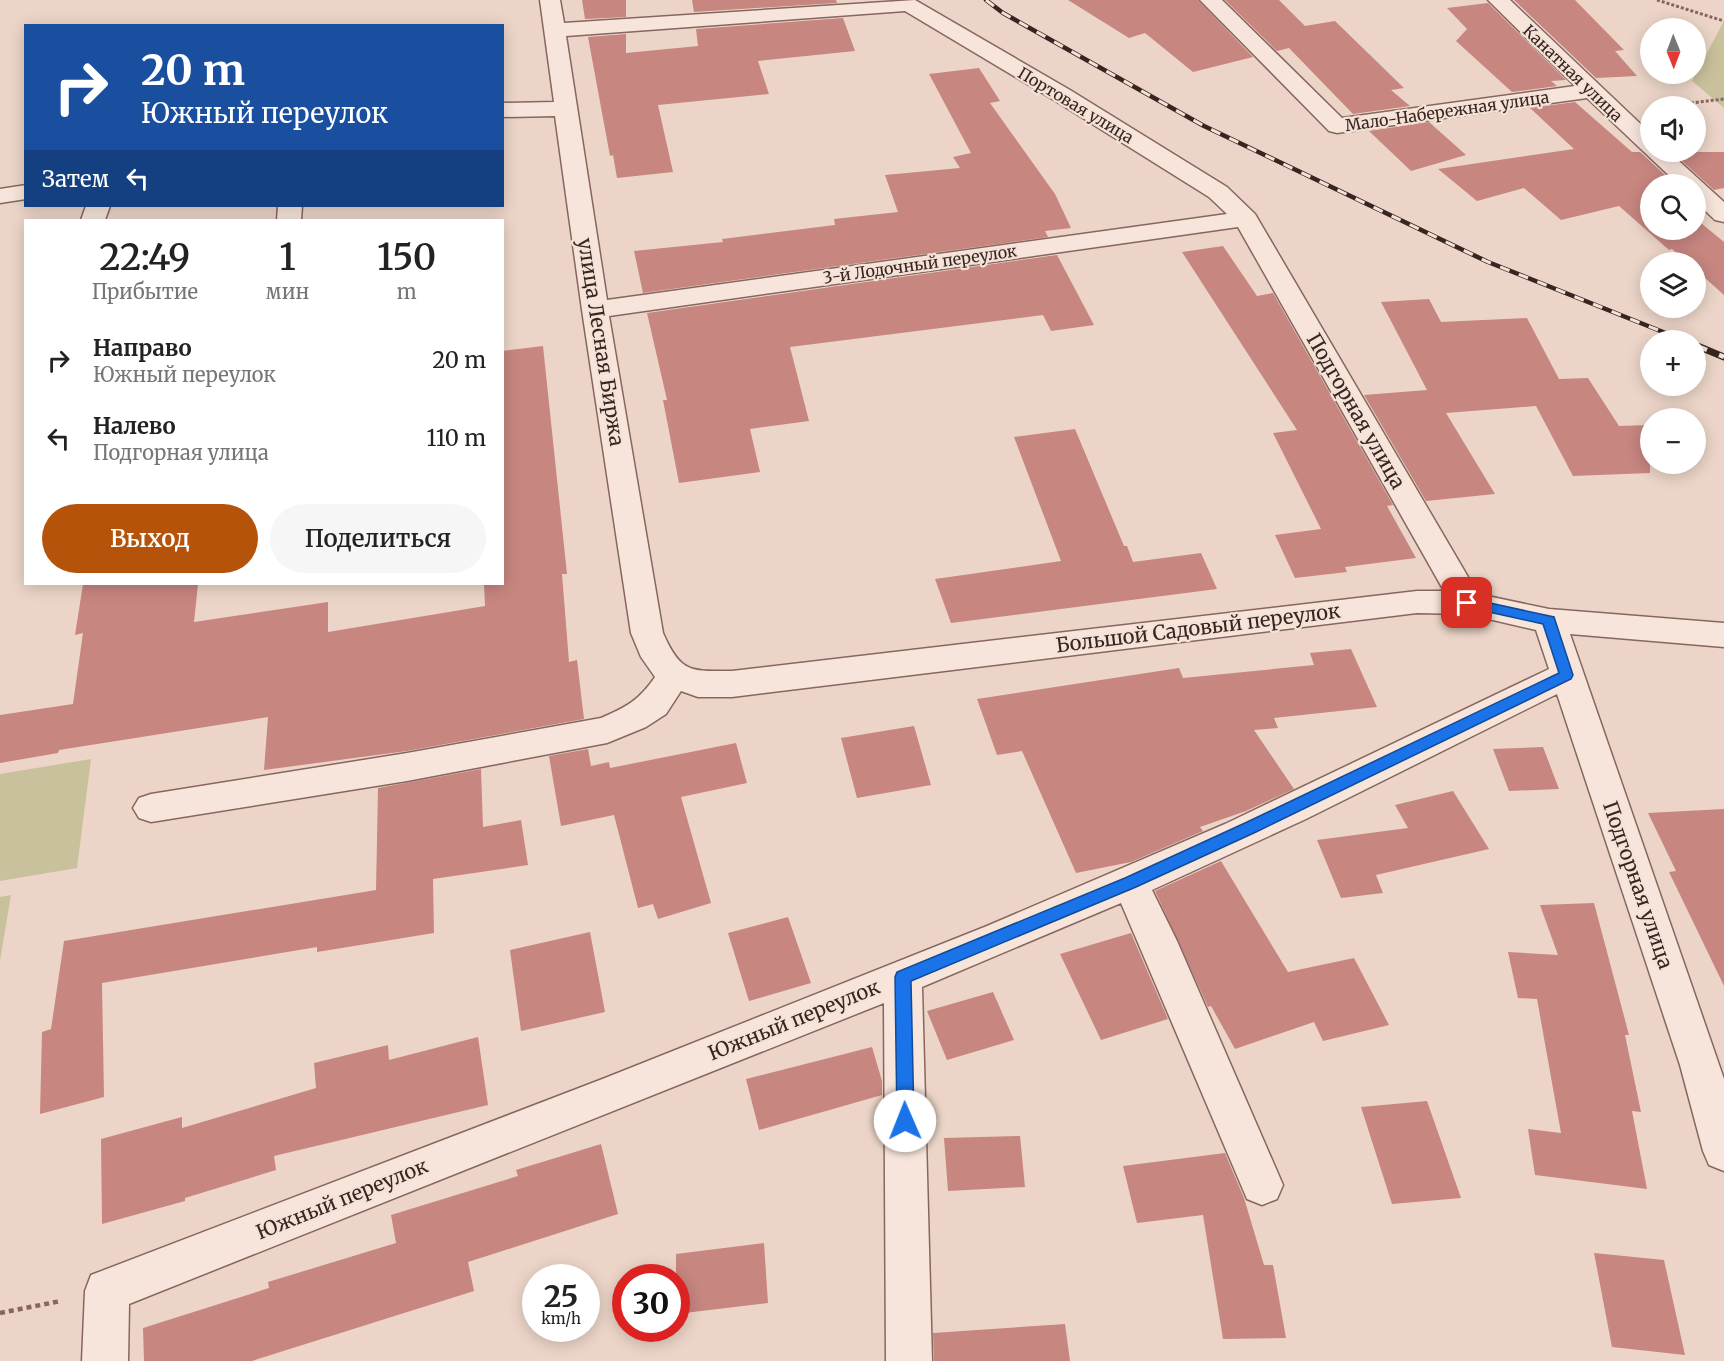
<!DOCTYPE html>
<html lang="ru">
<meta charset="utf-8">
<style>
:root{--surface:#fff;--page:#f6f6f6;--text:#222;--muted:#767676;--accent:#b45309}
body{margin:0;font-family:Merriweather,serif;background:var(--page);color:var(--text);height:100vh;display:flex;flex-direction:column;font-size:22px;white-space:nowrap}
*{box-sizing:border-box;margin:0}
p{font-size:20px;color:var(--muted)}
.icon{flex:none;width:33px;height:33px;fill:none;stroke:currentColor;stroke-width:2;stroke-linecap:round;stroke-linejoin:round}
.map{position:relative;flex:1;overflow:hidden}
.drawer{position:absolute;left:24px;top:219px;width:480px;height:366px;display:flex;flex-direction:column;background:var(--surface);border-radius:0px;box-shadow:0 3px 15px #0003}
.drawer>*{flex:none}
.top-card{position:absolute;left:24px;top:24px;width:480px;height:183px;border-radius:0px;box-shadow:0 3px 15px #0003;background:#1a4fa0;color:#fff;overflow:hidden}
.needle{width:39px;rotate:179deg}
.tools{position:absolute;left:1640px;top:18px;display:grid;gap:12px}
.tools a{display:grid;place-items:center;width:66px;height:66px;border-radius:50%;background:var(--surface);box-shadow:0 3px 15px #0003;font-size:30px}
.speed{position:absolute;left:522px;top:1264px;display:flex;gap:12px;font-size:30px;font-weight:700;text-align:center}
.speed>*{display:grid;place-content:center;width:78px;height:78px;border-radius:50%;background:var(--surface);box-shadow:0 3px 15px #0003;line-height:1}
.speed small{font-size:15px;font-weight:400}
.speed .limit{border:9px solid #d22;background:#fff;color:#111}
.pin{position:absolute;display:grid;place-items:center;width:51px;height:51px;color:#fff;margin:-26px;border-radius:12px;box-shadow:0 3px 9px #0006}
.me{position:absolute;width:66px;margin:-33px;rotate:359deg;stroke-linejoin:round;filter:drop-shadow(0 0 4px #0008)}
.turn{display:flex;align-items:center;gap:21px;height:126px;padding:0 18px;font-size:27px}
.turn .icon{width:78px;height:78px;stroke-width:2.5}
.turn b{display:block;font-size:42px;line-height:51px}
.then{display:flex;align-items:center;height:57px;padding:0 18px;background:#0003;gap:12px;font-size:22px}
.eta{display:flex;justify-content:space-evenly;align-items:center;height:102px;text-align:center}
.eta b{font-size:36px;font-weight:600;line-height:42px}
.primary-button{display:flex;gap:12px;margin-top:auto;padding:12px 18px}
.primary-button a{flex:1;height:69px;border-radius:36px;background:var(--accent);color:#fff;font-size:24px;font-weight:600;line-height:69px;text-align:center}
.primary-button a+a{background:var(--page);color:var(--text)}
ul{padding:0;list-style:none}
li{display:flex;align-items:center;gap:18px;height:78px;padding:0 18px}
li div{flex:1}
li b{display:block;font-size:22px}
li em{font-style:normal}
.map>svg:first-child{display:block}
.green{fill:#c9c09c}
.building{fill:#c78680}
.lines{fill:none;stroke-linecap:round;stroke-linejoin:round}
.minor-casing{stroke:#87665e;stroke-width:3}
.path-far1{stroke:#87665e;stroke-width:3;stroke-dasharray:3 2;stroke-linecap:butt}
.path{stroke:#87665e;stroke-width:4.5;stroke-dasharray:5 4;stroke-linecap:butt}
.minor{fill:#f7e5db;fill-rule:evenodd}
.rail-far1-casing{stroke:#382421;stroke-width:4.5}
.rail-casing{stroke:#382421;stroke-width:7}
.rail-far1{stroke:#f4e2d7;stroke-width:3;stroke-dasharray:10;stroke-linecap:butt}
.rail{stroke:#f4e2d7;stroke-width:4.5;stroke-dasharray:13;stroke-linecap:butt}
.route{fill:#1a73e8;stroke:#114b97;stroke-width:1.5}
.labels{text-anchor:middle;stroke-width:4.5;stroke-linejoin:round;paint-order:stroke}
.far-street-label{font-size:16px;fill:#382421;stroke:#f4e2d7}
.street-label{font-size:20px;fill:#382421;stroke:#f4e2d7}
</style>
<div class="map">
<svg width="1724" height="1361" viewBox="0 0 1724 1361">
<rect width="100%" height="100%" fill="#ecd5c8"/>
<!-- green -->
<path class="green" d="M1724,21V108L1692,81Z
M91,759L77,868L0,881V774Z
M11,895L0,961V897Z"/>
<!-- building -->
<path class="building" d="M582,0H626V17L585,19Z
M692,0H836L837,3L694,12Z
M1068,0H1198L1253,57L1193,72L1145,33L1129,38Z
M1225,0H1279L1305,26L1335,21L1404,88L1391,90L1410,106L1353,114L1289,48L1277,51Z
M1514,0H1575L1624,50L1615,51L1637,76L1596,78Z
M1488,3L1566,80L1551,81L1557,86L1512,92L1456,41L1467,29L1447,8Z
M843,18L855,51L758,61L769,94L658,105L673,172L617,178L613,155L610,156L588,37L626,34V53L698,46L696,29Z
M979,68L1000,101L990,103L1055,194L1071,228L1045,231L1048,237L643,293L634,251L723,242L722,239L835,225L834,219L898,212L885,175L960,168L953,157L971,153L929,74Z
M1575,102L1632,152H1640L1675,184H1650V230H1695V218L1724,242V295L1695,269V262H1687L1672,249L1669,250L1619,206L1561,220L1524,188L1477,201L1438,169L1574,149L1530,108Z
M1429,122L1466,155L1411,171L1369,131Z
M1672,152H1724V188L1714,190Z
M1223,246L1257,296L1273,293L1393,505L1387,506L1416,558L1345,567L1347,572L1295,578L1275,535L1321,529L1273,433L1297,430L1182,252Z
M1057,255L1094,325L1051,331L1043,315L790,347L809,421L750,429L760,472L679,483L663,400H667L647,313Z
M1429,299L1441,322L1527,318L1559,379L1588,378L1619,426L1650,425V473L1573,476L1536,406L1446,413L1495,494L1426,501L1364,395L1427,390L1381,302Z
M543,346L567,574H562L569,662L577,660L584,719L407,751L264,770L268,717L59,750L58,753L0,763V715L73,704L83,633L75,635L83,584H198L194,622L328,602V632L485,606L484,584H502V351Z
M1075,429L1124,546H1127L1133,562L1201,553L1217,589L951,623L935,579L1061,561L1014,437Z
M1351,649L1377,707L1274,718L1278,728L1254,730L1294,789L1246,811L1200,827L1203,831L1131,862L1076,873L1022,751L997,755L977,699L1179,668L1183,678L1314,665L1310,653Z
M914,726L931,785L857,798L841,738Z
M736,743L747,783L681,797L711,903L658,919L653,904L638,908L614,815L561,826L549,756L588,749L591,766L609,762L610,768Z
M1543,747L1559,789L1509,791L1493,749Z
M481,769L483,827L521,820L528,865L433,879L434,933L317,952V947L102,983L104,1097L40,1114L42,1032L51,1029L64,941L376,890L378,788Z
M1453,791L1489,849L1376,875L1383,893L1341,898L1317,840L1408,828L1395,805Z
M1724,809V986L1669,872L1676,871L1648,813Z
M1221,861L1288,972L1354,958L1389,1025L1323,1041L1314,1022L1235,1049L1211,1006L1208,1007L1155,891Z
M1594,903L1629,1035H1625L1641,1112L1632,1111L1647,1189L1535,1175L1528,1129L1561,1133L1537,999L1518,998L1508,952L1558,955L1540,905Z
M788,917L811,983L749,1001L728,933Z
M590,932L605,1012L521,1031L510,950Z
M1131,933L1168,1019L1101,1040L1060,954Z
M993,992L1014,1040L947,1060L927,1011Z
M478,1037L488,1105L274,1156L276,1170L185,1198V1201L102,1224L101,1139L182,1117V1128L316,1088L314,1063L388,1045L389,1060Z
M872,1047L882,1081V1095L759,1130L746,1079Z
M1427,1101L1461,1198L1392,1204L1361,1107Z
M1020,1136L1025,1187L948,1191L944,1138Z
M601,1144L618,1214L468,1262L474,1291L252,1361H144L143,1328L269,1288L268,1282L396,1243L391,1215L518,1176L516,1170Z
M1225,1153L1244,1198L1264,1265H1273L1286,1338L1223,1339L1203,1215L1137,1223L1123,1166Z
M764,1243L768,1303L676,1314V1254Z
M1594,1253L1664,1260L1685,1355L1612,1347Z
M1065,1324L1070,1361H934L933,1333Z"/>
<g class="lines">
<!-- minor casing -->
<g class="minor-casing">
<path id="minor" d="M540,0H560L564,23L915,0L1070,90L1227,187L1255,214L1478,594L1549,609L1724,623V647L1570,634L1724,1079V1171L1709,1165L1703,1151L1680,1065L1557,694L1306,819L1152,890L1177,941L1283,1185L1277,1199L1262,1205L1247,1199L1121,903L922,987L932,1361H886L884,1003L129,1304L128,1361H82L85,1291L91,1275L605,1078L987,926L1225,824L1549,669L1536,630L1467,614L1417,613L732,697H698L681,691L666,714L646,727L607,743L407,781L151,822L139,818L133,808L139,798L151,794L407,753L601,718C627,707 639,700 655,677L641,657L631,633L582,310L555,116L502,117V103L554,102ZM905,11L1054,100L1209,197L1227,214L607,300L566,36ZM1238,227L1444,591H1417L732,671C691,671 681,674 663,633L609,316Z
M1200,0H1222L1342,118L1575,86L1488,0H1510L1650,133V152H1669L1724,202V222L1715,220L1695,201V184H1678L1587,98L1337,133L1329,131Z
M26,185V199L0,203V189Z
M86,206H110L105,220H81Z
M278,206H302L301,220H277Z"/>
</g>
<!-- path-far1 -->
<path class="path-far1" d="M1657,0L1724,21
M1666,106L1724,99"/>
<!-- path -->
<path class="path" d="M0,1313L61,1301"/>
<!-- minor -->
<use href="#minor" class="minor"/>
<!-- rail-far1 casing -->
<g class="rail-far1-casing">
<path id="rail-far1" d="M986,0L1003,13L1204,126L1488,262L1683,340"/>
</g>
<!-- rail casing -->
<g class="rail-casing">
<path id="rail" d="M1695,345L1724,357"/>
</g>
<!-- rail-far1 -->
<use href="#rail-far1" class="rail-far1"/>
<!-- rail -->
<use href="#rail" class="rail"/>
</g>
<!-- route -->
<path class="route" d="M1467,598L1554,617L1573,675L1571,679L1256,832L1136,887L911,981L914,1121L911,1127L905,1129L899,1127L897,1121L895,977L897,972L1125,878L1245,823L1559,673L1543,624L1462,606L1460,603Z"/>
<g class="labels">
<!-- far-street labels -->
<g class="far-street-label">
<text transform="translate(1573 73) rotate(44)" y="6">Канатная улица</text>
<text transform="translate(1076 105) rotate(31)" y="6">Портовая улица</text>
<text transform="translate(1447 111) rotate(-8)" y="6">Мало-Набережная улица</text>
<text transform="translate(920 264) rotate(-8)" y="6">3-й Лодочный переулок</text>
</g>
<!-- street labels -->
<g class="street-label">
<text transform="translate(601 342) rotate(81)" y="7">улица Лесная Биржа</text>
<text transform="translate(1356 411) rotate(60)" y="7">Подгорная улица</text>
<text transform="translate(1198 628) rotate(-7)" y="7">Большой Садовый переулок</text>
<text transform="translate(1638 885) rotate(71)" y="7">Подгорная улица</text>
<text transform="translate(794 1020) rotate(-22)" y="7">Южный переулок</text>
<text transform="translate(342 1199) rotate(-22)" y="7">Южный переулок</text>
</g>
</g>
</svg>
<div class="tools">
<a><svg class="needle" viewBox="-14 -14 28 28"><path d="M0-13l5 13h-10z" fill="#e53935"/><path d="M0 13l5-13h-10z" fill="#767676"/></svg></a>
<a><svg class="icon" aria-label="sound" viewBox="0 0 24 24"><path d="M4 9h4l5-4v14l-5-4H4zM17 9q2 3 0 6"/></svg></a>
<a><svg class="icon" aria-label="search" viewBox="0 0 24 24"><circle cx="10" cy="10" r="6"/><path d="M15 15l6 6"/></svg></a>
<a><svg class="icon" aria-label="layers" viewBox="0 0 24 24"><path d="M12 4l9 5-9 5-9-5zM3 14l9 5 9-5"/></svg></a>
<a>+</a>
<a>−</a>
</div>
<div class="speed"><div>25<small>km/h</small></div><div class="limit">30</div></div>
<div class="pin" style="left:1467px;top:603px;background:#d93025"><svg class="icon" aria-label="arrive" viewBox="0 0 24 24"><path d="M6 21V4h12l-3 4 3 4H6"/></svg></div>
<svg class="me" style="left:905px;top:1121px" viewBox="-20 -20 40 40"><circle r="19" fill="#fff"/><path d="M0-13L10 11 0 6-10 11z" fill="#1a73e8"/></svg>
<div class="top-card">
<div class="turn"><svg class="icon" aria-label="right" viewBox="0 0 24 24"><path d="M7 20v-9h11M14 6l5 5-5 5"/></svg><div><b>20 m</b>Южный переулок</div></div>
<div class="then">Затем<svg class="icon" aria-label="left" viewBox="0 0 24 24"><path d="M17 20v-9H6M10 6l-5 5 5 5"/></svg></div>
</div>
<section class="drawer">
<div class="eta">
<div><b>22:49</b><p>Прибытие</p></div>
<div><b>1</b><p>мин</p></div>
<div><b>150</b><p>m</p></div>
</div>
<ul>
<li><svg class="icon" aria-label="right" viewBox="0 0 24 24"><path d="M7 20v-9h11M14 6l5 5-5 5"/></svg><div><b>Направо</b><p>Южный переулок</p></div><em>20 m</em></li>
<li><svg class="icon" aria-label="left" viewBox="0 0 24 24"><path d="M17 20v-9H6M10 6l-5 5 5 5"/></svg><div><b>Налево</b><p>Подгорная улица</p></div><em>110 m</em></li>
</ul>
<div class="primary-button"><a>Выход</a><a>Поделиться</a></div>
</section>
</div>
